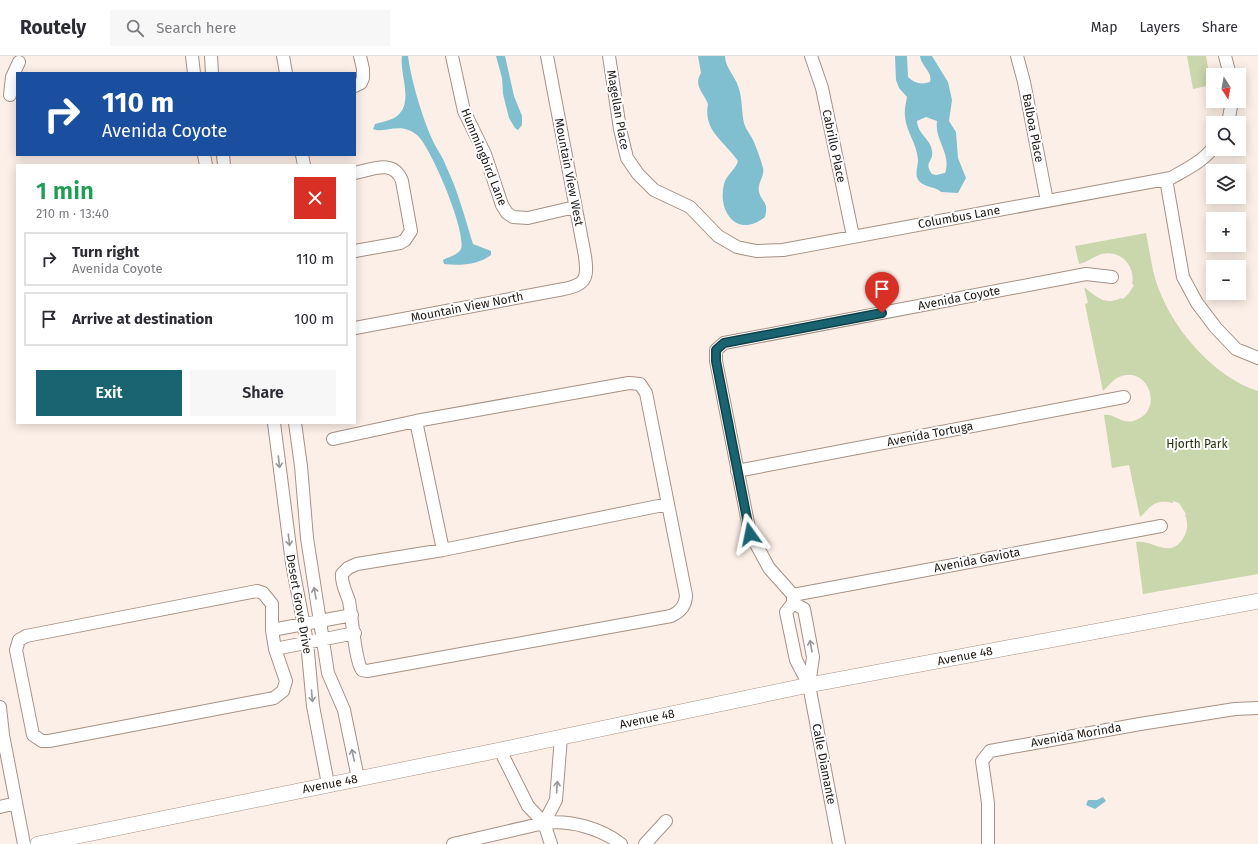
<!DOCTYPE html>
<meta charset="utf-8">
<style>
:root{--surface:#fff;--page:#f7f7f7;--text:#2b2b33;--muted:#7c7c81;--line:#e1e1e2;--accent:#196470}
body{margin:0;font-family:"Fira Sans",sans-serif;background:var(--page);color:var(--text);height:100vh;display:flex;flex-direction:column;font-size:15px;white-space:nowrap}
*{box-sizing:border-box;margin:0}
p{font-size:13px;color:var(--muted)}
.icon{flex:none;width:22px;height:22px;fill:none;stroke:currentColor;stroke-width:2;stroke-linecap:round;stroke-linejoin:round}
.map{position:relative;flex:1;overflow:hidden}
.panel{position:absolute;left:16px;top:108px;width:340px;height:260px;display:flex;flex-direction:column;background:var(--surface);border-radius:0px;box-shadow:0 2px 10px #0003}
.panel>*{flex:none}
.banner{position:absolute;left:16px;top:16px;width:340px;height:84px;border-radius:0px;box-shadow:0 2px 10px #0003;background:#1a4fa0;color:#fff;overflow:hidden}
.needle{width:26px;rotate:169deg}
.fabs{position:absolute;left:1206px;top:12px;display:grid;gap:8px}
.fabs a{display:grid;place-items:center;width:40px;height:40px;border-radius:0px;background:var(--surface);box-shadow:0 2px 10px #0003;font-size:20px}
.pin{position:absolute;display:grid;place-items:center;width:34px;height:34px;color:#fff;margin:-41px -17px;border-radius:50% 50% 50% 0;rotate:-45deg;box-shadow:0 0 4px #0007}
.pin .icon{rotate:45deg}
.me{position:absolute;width:44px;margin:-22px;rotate:348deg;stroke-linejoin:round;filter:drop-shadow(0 0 3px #0008)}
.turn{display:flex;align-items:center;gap:14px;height:84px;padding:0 20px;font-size:18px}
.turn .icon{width:52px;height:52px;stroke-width:2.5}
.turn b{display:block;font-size:28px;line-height:34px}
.round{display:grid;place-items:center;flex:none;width:42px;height:42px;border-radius:0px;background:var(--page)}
.overview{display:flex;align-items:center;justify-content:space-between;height:68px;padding:0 20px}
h1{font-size:24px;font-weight:600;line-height:30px;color:#1e9e55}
.button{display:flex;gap:8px;margin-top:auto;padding:8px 20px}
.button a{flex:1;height:46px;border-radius:0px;background:var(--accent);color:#fff;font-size:16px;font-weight:600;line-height:46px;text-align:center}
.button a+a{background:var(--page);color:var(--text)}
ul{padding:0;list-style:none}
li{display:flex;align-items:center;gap:12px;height:54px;margin:0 8px 6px;padding:0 12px;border:2px solid var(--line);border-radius:0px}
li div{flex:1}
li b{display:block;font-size:15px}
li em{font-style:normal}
header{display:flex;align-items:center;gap:24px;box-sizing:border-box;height:56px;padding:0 20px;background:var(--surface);border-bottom:1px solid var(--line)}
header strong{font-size:19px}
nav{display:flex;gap:22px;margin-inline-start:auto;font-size:14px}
.search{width:280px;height:36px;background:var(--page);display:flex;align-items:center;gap:10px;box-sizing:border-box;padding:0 14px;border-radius:0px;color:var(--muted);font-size:15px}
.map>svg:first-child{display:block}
.green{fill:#cad6ac}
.water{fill:#7fbfcf;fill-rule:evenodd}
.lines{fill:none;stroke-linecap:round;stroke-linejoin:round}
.minor-casing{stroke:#a69185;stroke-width:14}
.major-casing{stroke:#a69185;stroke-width:16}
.minor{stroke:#fff;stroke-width:12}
.major{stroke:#fff;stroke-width:15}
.oneway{stroke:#999694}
.route-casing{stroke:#104149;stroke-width:10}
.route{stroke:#196470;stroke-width:7}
.labels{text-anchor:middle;stroke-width:4;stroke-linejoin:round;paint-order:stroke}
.street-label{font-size:12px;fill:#1d1611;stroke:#fff}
.park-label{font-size:12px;fill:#28310a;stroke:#fff}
</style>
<header>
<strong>Routely</strong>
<div class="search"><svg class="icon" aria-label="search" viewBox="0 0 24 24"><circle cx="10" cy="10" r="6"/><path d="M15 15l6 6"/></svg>Search here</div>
<nav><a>Map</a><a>Layers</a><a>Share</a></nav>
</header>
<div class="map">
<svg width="1258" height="788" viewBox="0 0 1258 788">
<rect width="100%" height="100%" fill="#fcefe7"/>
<!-- green -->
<path class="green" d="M1187,0H1206L1211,29L1193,33Z
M1146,177C1150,196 1152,218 1160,236C1176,277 1216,322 1258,335V518L1143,538L1136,486C1153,483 1170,505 1184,481C1188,473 1188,467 1185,459L1186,458L1179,447L1173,445V447C1154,443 1152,450 1140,461L1129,409L1112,412L1104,359C1115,357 1123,370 1136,364C1165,353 1147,308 1119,321C1112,324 1108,331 1103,335L1085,248L1088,247L1084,231C1097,241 1105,250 1121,242L1123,243L1129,237L1134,229L1132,228C1136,211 1121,193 1102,198C1094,200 1088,206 1079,208L1075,190Z"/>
<!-- water -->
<path class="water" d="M402,0H408C411,24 423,64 433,85C437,94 443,101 446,110C458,135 465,162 473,188L491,195V199C478,209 459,210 444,208L443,204C448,201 458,199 461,193C467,176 431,91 417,79C400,65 384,78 373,73L375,68C381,66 388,65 394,62C416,49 399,19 402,0Z
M496,0H505L514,40L522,60V69L518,74L515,72L509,62L503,38L502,22Z
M698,0H725C725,11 735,20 738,30C743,44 741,54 744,67C746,74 751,79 754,86C757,94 761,104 763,112C765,120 757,127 759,136C762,147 769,145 765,161C738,183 717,156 724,128C726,119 736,113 738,105C724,85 703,75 708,48C704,37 693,30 701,17Z
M895,0H907L908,21C914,27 921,29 930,26C933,16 921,10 920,0H932L948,26L952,44L949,65L956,76L958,102L966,122L958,137L941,136C935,130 925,132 919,125C914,119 918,111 918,104C917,87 906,76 905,60C904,54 906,47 907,41L899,32L896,24ZM926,61L937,65C934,84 952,98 945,117L936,119L932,118C923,106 934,106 932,95C931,83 918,79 917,65Z
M1103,741L1106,745L1095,753L1086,749L1088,744H1097Z"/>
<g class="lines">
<!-- minor casing -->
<g class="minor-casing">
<path id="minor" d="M192,0L194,17
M211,0L212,17
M283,0L286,17
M452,0L464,55L485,98L502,149L507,157L513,161L528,162L575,151
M609,0L620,73L627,102L638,118L654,134L690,151L718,180L737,191L756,195L783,194L1171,122C1185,114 1202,106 1213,92
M811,0L822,32L853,180
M1017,0L1024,26L1047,145
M1225,0L1230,19
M355,30L361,27L363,22V13L360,0
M10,39L12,21L19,6
M1228,67L1232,45
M204,99L206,109
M223,99L224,109
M302,99L304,109
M355,117C373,113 394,103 402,125L411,175L405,184L400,187L355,195
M1166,123L1183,221L1197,247L1216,272L1236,293L1258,302
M355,272L564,233C586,228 588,223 585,200L547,0
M416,365L443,494
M274,367L292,507L307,586L313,650L328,728
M295,367L301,410L307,482L328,617L344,654L358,722
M333,383L416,365L629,327L640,328L646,337L686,539C686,550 680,556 671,560L367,615L362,614C355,605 352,560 349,545C346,536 341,527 342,518L348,512L357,508L443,494L668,448
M737,415L1124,341
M257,535L263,537L272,548V574L275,593L286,625L283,635L274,642L49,685H42L33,679L16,594L19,584L26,580Z
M793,539L1161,470
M793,547L804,553L813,601L809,629L839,788
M272,574L352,559
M275,593L355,577
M809,629L796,604L786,556L793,547V539L769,512L750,477L716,305V294L724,287L1086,218L1112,221
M0,651L3,679L24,788
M500,694L528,750L544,767L551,788
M0,751L16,747
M544,767L556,744L561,681
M453,788L544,767C571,764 600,772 621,788
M645,788L666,765
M988,788V747L982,705L990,695L1140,668L1235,653L1258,652"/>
</g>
<!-- major casing -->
<g class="major-casing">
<path id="major" d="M38,788L500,694L809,629L1258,545"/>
</g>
<!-- minor -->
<use href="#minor" class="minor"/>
<!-- major -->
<use href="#major" class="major"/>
</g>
<!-- one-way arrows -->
<defs><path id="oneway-shaft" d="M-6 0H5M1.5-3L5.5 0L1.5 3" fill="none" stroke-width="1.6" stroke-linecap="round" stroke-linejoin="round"/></defs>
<g class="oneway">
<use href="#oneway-shaft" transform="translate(279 406) rotate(83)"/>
<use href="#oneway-shaft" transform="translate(289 484) rotate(83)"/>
<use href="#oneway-shaft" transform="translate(315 537) rotate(-100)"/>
<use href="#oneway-shaft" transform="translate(811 590) rotate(-100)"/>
<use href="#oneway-shaft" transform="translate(312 640) rotate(85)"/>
<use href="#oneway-shaft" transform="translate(353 699) rotate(-102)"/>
<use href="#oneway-shaft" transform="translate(557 731) rotate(-86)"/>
</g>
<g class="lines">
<!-- route casing -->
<g class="route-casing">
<path id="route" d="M750,478L716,305V294L724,287L882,257"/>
</g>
<!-- route -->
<use href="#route" class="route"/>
</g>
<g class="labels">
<!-- street labels -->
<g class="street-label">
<text transform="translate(618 54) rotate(80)" y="4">Magellan Place</text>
<text transform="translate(1033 72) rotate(79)" y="4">Balboa Place</text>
<text transform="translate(834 90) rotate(78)" y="4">Cabrillo Place</text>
<text transform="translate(484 101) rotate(68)" y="4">Hummingbird Lane</text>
<text transform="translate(569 116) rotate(79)" y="4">Mountain View West</text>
<text transform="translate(959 161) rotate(-10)" y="4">Columbus Lane</text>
<text transform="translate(959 242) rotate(-11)" y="4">Avenida Coyote</text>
<text transform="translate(467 251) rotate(-11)" y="4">Mountain View North</text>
<text transform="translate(930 378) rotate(-11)" y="4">Avenida Tortuga</text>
<text transform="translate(977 504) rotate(-11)" y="4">Avenida Gaviota</text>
<text transform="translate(299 548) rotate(80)" y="4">Desert Grove Drive</text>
<text transform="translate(965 600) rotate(-11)" y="4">Avenue 48</text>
<text transform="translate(647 663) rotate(-12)" y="4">Avenue 48</text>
<text transform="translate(1076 679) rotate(-10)" y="4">Avenida Morinda</text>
<text transform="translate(824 708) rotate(79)" y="4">Calle Diamante</text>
<text transform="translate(330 728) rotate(-11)" y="4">Avenue 48</text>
</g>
<!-- park labels -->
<g class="park-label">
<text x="1197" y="392">Hjorth Park</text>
</g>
</g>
</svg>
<div class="fabs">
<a><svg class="needle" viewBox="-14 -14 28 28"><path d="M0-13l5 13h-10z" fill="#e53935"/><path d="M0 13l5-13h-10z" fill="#7c7c81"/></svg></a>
<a><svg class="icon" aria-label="search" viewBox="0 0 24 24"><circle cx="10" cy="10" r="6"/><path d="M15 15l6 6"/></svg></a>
<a><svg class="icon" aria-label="layers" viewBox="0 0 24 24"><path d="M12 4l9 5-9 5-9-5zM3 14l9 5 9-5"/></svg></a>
<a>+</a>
<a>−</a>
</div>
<div class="pin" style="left:882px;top:257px;background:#d93025"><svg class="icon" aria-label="arrive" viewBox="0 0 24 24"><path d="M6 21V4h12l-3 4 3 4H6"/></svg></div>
<svg class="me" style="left:750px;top:478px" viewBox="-20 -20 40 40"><path d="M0-17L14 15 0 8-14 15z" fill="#196470" stroke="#fff" stroke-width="4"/></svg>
<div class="banner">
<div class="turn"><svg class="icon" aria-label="right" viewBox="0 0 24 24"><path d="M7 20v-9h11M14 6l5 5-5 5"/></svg><div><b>110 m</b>Avenida Coyote</div></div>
</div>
<section class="panel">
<div class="overview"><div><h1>1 min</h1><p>210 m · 13:40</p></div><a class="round" style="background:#d93025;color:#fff"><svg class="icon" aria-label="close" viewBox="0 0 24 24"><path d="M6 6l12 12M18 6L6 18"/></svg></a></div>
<ul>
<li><svg class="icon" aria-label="right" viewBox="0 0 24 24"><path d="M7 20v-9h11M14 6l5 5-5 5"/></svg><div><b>Turn right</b><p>Avenida Coyote</p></div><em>110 m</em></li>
<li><svg class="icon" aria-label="arrive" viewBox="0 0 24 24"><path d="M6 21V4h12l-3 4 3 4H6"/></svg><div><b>Arrive at destination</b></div><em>100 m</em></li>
</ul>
<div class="button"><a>Exit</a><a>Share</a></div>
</section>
</div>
